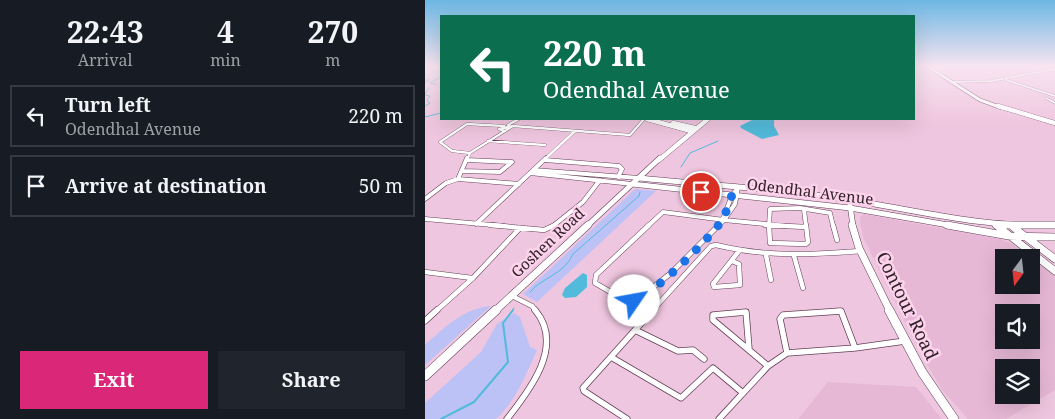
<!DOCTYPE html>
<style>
:root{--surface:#171b24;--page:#20242c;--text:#f1f3f6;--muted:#9ea1a6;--line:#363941;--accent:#db2777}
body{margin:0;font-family:"Noto Serif",serif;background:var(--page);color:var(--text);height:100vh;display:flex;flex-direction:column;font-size:19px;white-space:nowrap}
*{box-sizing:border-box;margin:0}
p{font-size:16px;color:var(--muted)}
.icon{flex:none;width:28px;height:28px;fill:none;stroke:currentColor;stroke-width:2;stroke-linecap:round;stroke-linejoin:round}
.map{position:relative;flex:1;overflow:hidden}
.drawer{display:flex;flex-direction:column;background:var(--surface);width:425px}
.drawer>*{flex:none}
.banner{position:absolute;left:15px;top:15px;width:475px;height:105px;border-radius:0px;box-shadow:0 5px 20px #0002;background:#0b6e4f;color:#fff;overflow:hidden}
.needle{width:32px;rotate:195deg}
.fabs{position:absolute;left:570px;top:249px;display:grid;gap:10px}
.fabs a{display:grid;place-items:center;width:45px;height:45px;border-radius:0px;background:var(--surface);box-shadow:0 5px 20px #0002;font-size:25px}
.pin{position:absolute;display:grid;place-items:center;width:42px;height:42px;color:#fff;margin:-21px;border:2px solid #fff;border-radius:50%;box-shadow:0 1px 5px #0007}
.me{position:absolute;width:55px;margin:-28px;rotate:57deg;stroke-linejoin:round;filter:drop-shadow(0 0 4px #0008)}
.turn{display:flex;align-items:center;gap:18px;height:105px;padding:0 20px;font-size:22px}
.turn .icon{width:65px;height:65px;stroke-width:2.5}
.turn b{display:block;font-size:35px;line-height:42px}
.eta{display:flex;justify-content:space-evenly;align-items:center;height:85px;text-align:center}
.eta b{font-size:30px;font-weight:700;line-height:35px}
.cta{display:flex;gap:10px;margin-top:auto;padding:10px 20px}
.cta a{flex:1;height:58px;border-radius:0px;background:var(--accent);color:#fff;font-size:20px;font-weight:700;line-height:58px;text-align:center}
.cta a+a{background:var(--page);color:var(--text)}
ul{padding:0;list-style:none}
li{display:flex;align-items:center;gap:15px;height:62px;margin:0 10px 8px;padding:0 10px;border:2px solid var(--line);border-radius:0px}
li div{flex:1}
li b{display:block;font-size:19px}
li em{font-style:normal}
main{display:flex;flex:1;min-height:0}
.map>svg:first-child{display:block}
.built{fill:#e7b8d6;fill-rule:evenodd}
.green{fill:#bcc1f6}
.water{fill:#52bbdb}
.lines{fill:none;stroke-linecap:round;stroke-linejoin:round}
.stream-far1{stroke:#52bbdb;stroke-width:1}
.stream{stroke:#52bbdb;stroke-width:2}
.street-far4-casing{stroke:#634157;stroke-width:2.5}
.street-far3-casing{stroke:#634157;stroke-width:3}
.street-far2-casing{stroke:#634157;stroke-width:5}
.street-far1-casing{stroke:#634157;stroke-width:5.5}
.street-casing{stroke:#634157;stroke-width:7}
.secondary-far4-casing{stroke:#634157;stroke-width:4}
.secondary-far3-casing{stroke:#634157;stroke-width:5}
.secondary-far2-casing{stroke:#634157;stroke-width:6}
.secondary-far1-casing{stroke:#634157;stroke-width:8}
.secondary-casing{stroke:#634157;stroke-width:10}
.street-far4{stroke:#fff;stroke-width:2}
.street-far3{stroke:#fff;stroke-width:2.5}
.street-far2{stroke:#fff;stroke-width:4}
.street-far1{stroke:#fff;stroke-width:4.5}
.street{stroke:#fff;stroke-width:5.5}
.secondary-far4{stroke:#fff;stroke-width:3}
.secondary-far3{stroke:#fff;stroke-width:4.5}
.secondary-far2{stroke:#fff;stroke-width:5}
.secondary-far1{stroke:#fff;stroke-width:7}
.secondary{stroke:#fff;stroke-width:9}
.route{stroke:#1a73e8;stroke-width:9;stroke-dasharray:0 16.2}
.labels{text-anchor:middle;stroke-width:5;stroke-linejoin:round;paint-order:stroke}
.street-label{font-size:15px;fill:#31222b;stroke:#fdd3ec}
.near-street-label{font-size:18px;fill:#31222b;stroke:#fdd3ec}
</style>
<main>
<section class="drawer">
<div class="eta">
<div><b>22:43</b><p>Arrival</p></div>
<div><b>4</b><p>min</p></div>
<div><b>270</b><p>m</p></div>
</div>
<ul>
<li><svg class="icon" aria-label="left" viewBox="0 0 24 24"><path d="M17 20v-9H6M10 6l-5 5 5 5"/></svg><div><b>Turn left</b><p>Odendhal Avenue</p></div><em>220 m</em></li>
<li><svg class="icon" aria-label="arrive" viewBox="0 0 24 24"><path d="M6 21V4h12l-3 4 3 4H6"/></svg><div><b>Arrive at destination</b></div><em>50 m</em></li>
</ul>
<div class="cta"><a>Exit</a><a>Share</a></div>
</section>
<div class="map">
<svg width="630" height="419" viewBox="0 0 630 419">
<rect width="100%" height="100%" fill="#efc6df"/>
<!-- built -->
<path class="built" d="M439,214L575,239L587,244L605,257L579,258V285H606V258L630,275V390L581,419H543L518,391L497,356L438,237L435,221V217ZM579,312H606V340H579ZM579,368H606V395H579Z
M403,382L491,387L517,419H373Z"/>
<!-- green -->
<path class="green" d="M210,189L231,191L112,302L98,294Z
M66,306L0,365V345C20,327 39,308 66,306Z
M89,313L95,317L105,347L112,350C101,374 91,401 71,419H0V403L56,352L72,324Z"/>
<!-- water -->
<path class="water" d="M329,119H349V126L354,135L337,139L316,128L315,126Z
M158,273L162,275V287L151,297L140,298L137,295L140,288Z"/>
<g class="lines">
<!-- stream-far1 -->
<path class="stream-far1" d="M0,80H4L0,82
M11,84L5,83L16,77
M0,94L4,88
M0,95L5,96L2,100L5,103L0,106
M0,117L16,113
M256,167L265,153L293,141
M105,292C116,278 140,274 148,254L214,196L215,192
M87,311L89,308"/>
<!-- stream -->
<path class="stream" d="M16,419L49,402L83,362L78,323L88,310"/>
<!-- street-far4 casing -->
<g class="street-far4-casing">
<path id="street-far4" d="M581,80L630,96
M526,82L566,81L630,69
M621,98L630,103"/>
</g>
<!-- street-far3 casing -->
<g class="street-far3-casing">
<path id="street-far3" d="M83,125L94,119
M88,126L205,135L219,119
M63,141L120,145
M45,153L27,151L15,142L42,124L79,126
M42,160L45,153L88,126L74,129L80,131
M119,160L150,131"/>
</g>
<!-- street-far2 casing -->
<g class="street-far2-casing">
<path id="street-far2" d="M42,158L33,179L94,184
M120,160L194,166L197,169L193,177
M109,170L214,178
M37,171L75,172L87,162L42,160
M105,173L207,184
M0,199L21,183L33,179
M379,210L381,226
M0,219L79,226
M298,219L307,195L313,188
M299,220L361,226
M299,220L310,204L313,188
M51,224L121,158
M128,226L158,202L175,180
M223,226L238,212L299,220
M293,226L299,220
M344,226L345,209L375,208L405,213L408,226"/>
</g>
<!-- street-far1 casing -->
<g class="street-far1-casing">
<path id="street-far1" d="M65,225L119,230L130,225
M224,225L171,275L170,283L196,298L212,300L246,273L294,225
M340,225L381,227
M344,225L345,243L381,244L383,242L381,225
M408,225L412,240
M341,255L346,280
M369,256L378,288
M307,261L314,264L315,285L289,287L288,284L314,251
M0,272L47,278
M87,296L107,306L111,311
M11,311L48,278L95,228
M227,311L286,246L291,245C340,257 386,255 436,251
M413,311H416"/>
</g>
<!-- street casing -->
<g class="street-casing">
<path id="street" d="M0,321L12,310
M210,330L253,351L268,350L279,359
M324,349L321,312L288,315V320L343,366
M362,353L355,319L358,315L416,311L430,348
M186,357L256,398L288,368L318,393
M82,419C105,390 140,345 110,310
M202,419L159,391L158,388L228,310
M294,419L343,366L362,353L430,348L480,341"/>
</g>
<!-- secondary-far4 casing -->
<g class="secondary-far4-casing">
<path id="secondary-far4" d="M502,66L555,100L577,108"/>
</g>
<!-- secondary-far3 casing -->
<g class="secondary-far3-casing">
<path id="secondary-far3" d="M573,106L630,123
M222,119L266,131
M248,123L270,128
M234,160L283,119"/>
</g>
<!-- secondary-far2 casing -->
<g class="secondary-far2-casing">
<path id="secondary-far2" d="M214,178C285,185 356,189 426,200C495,211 560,228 630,225
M207,184L425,208L529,226
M425,205L428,226
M570,224L573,226
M162,226L235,158"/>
</g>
<!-- secondary-far1 casing -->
<g class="secondary-far1-casing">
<path id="secondary-far1" d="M427,225L434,248L465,311
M522,225L584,236L630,237
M571,225L630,271
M577,225H630
M588,227L630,259
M70,311L163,225"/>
</g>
<!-- secondary casing -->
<g class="secondary-casing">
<path id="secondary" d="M464,310L497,372L529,419
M0,376L71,310"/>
</g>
<!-- street-far4 -->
<use href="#street-far4" class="street-far4"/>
<!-- street-far3 -->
<use href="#street-far3" class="street-far3"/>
<!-- street-far2 -->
<use href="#street-far2" class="street-far2"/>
<!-- street-far1 -->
<use href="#street-far1" class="street-far1"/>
<!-- street -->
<use href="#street" class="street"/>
<!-- secondary-far4 -->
<use href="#secondary-far4" class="secondary-far4"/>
<!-- secondary-far3 -->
<use href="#secondary-far3" class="secondary-far3"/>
<!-- secondary-far2 -->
<use href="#secondary-far2" class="secondary-far2"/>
<!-- secondary-far1 -->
<use href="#secondary-far1" class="secondary-far1"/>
<!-- secondary -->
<use href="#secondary" class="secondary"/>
</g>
<!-- sky -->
<linearGradient id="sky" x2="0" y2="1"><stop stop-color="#6cb7e3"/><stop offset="0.53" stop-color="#f8e5f1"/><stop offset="1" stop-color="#f8e5f1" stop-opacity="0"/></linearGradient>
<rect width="630" height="125" fill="url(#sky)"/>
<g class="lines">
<!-- route -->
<path class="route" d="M209,301C225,297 288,236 297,220C301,214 304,203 307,195L276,192"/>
</g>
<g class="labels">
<!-- street labels -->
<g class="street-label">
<text transform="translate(385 192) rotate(7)" y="5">Odendhal Avenue</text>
<text transform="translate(123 243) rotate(-43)" y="5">Goshen Road</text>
</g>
<!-- near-street labels -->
<g class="near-street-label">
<text transform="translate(482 306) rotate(64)" y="6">Contour Road</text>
</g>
</g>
</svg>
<div class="fabs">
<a><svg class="needle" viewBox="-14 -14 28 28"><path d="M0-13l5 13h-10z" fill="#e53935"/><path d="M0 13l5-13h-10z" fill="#9ea1a6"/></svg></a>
<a><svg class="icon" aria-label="sound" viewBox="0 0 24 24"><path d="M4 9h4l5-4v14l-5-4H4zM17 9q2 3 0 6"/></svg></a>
<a><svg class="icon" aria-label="layers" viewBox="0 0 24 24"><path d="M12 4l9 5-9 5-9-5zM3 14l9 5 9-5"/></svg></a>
</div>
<div class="pin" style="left:276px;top:192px;background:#d93025"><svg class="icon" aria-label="arrive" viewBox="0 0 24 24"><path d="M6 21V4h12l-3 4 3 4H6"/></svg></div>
<svg class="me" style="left:209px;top:301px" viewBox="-20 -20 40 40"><circle r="19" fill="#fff"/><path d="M0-13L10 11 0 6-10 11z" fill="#1a73e8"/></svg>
<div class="banner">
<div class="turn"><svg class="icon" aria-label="left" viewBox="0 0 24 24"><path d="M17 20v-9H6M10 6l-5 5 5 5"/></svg><div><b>220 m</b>Odendhal Avenue</div></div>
</div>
</div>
</main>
